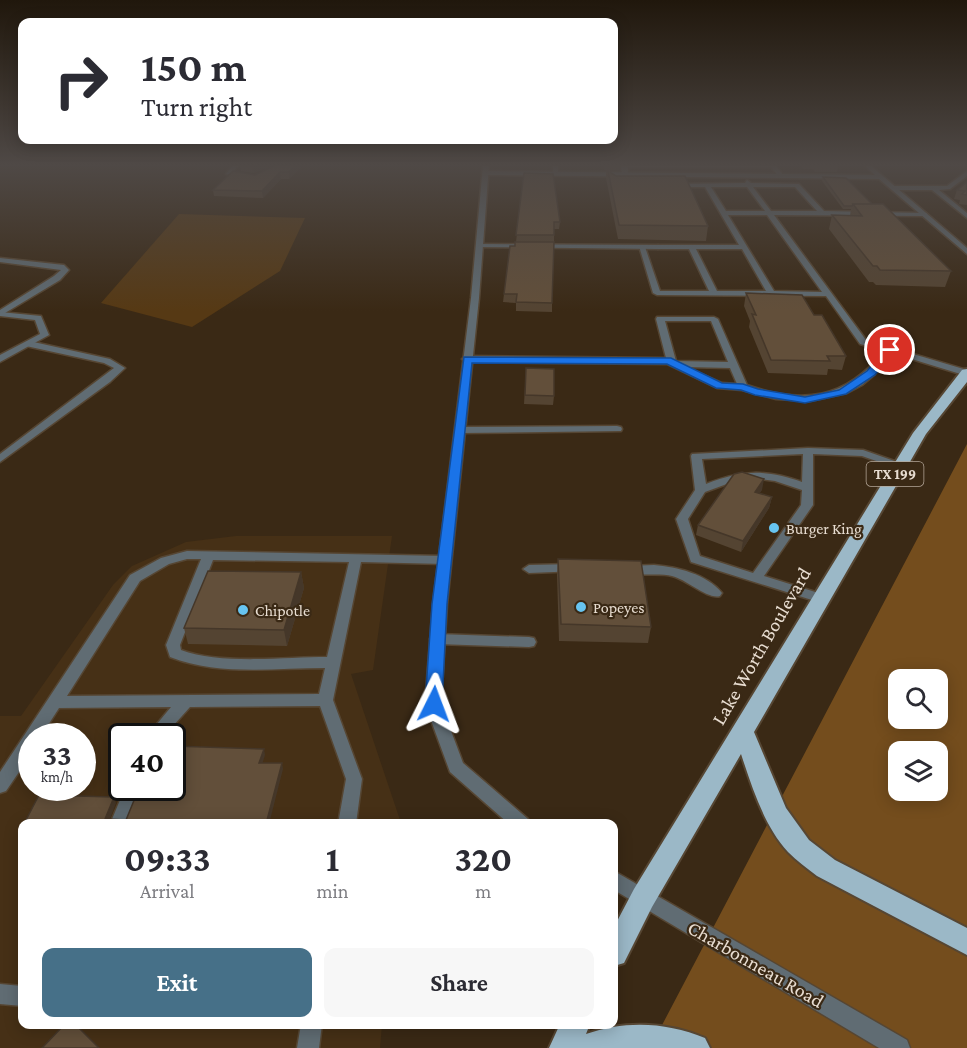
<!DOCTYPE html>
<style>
:root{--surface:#fff;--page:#f7f7f7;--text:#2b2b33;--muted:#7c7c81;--accent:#467088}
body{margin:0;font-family:"Crimson Pro",serif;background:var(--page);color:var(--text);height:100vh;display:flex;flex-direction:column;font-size:22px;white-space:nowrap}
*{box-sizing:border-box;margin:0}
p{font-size:20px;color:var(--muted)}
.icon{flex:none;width:33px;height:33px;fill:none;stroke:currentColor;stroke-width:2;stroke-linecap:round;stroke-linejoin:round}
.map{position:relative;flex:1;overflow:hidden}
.sheet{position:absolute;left:18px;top:819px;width:600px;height:210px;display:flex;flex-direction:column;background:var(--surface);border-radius:12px;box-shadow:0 3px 15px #0003}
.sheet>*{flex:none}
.guide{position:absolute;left:18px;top:18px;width:600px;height:126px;border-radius:12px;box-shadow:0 3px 15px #0003;background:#fff;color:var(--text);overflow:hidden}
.controls{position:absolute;left:888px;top:669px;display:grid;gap:12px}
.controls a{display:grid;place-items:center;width:60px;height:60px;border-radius:12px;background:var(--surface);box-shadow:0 3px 15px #0003;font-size:30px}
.speed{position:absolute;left:18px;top:723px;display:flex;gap:12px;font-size:30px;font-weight:700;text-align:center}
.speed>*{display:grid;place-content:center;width:78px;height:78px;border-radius:50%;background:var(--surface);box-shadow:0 3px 15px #0003;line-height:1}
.speed small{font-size:15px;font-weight:400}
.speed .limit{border:3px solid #111;border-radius:9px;background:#fff;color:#111}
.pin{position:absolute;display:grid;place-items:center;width:51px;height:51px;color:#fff;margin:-26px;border:3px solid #fff;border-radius:50%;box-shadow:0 2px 6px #0007}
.me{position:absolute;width:66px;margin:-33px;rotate:3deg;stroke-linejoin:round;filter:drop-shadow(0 0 4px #0008)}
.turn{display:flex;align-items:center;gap:21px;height:126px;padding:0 24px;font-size:27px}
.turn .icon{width:78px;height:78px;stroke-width:2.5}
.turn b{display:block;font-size:42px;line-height:51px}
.eta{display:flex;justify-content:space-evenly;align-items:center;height:102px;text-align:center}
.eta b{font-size:36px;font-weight:700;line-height:42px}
.action{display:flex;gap:12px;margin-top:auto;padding:12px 24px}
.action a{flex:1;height:69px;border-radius:12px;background:var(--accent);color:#fff;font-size:24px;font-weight:700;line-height:69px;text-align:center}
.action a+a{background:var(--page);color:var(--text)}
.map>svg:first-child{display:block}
.built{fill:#463016;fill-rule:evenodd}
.green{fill:#744d1d;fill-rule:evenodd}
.water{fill:#563914}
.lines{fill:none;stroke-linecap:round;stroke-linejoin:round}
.service-casing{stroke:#564633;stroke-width:3}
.minor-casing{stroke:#564633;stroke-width:3}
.tertiary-casing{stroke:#564633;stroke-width:3}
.trunk-casing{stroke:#564633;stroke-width:4}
.service{fill:#606c73;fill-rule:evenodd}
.minor{fill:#606c73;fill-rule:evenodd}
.tertiary{fill:#606c73;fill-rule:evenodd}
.trunk{fill:#9bb8c7;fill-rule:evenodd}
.wall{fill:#544432}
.shaded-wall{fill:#453729}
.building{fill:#624f3a;stroke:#453729;stroke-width:1.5}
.route{fill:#1a73e8;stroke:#114b97;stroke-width:1.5}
.poi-dot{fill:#67c4f0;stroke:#3a2915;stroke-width:2}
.labels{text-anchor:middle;stroke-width:4.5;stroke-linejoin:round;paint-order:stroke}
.shield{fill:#3a2915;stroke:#b4a799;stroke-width:1.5}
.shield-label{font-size:15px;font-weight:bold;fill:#e8ddd1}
.poi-label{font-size:16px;fill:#e8ddd1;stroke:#3a2915;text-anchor:start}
.near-street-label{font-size:20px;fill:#e8ddd1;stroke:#3a2915}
</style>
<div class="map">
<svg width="967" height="1048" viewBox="0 0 967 1048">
<rect width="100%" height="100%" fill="#3a2915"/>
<!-- built -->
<path class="built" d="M236,536H392L373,670L351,674L401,823L22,824V1024L382,1025L380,1048H0V716H21L113,585L132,566L186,542ZM32,736H82V788H32ZM122,736H172V788H122Z"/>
<!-- green -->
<path class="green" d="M967,444V1048H650ZM898,680H938V718H898ZM898,752H938V790H898Z"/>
<!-- water -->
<path class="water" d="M179,214L305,218L280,271L192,327L101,303Z"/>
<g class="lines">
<!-- service casing -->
<g class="service-casing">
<path id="service" d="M233,165H239L232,172L247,175V177L226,174Z
M553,165H558V175L553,174Z
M624,165H775L784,176L779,177L771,167H628V175L625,177L622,175L621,167Z
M967,171V176L950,189L939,190L967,213V218L932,190H894L891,188L894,186H947Z
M747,180L751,183L799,184L824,211L926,213L927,214L924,216L774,215L866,340L967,370V376L892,353L875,374L862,385L847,393L810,401L776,399L742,390L717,388L667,364L467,362L462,359L467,356L666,358L656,319L657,317H714L718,319L747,385C803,405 846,399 884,351L860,344L826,296L657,295L653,293L639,246L645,247L660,291H709L689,249H658L654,247L658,245H739L705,187H675L673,184L745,183ZM711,187H747L765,211H726ZM753,187H795L817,211H771ZM728,215H767L822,292L774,291ZM696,249H742L766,291H717ZM665,321H711L728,362L676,361ZM686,367L730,368L737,384L722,383Z
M0,258L64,265L69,270L60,280L0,316V310L54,276L61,270L0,262Z
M29,341L110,359L125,368L110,382L0,462V454L114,368L104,363L26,346V342Z
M617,426L621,427L622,429L621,431L460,433L455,430L460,427Z
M808,448L863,450L903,464L904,466L899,469L862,456L813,454V505L764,576L825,595L827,598L825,601H815L691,562L676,519L695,490L691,456L692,454ZM803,454L802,482C765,469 742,470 706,484L702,459ZM754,478L775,481L802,490L801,505L753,573L700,556L688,519L705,492L735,481Z
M187,551L445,556L451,560L445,564L361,562L333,700L362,779L356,824H338L346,779L320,706L190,707L164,736H147L171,707L59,708L41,736H32V753L6,791L0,793V772L130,575L161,558ZM187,559H201L166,645L170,657C218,676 274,668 325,668L319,694L67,696L140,581L169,564ZM213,560L349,562L327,657C285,657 220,665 181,650L180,645Z
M574,564L580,568L579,571L529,573L523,569L529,565Z
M654,565C677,567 707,574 722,593L720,596C708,600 686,579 672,576C659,572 628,578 621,570L627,566Z
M437,634L529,637L534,638L536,642L534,646L529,647L437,644L432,643L430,639L432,635Z
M125,788H141L127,824H110Z
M0,984L22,986V1006L0,1004Z
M301,1024H322L319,1048H297Z"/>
</g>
<!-- minor casing -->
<g class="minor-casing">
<path id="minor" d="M864,165H870L967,248V254L879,179L485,175L482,173L485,171L875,175Z
M479,244L658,245L662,247L658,249L477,247V245Z
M0,312L41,316L49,335L0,362V355L40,334L35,320L0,316Z"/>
</g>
<!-- tertiary casing -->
<g class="tertiary-casing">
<path id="tertiary" d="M483,165H489L479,298L447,604L441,704L463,763L528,819L530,824H509L450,772L425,704L433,604L471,298Z
M614,871L907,1040L910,1048H879L614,890Z"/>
</g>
<!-- trunk casing -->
<g class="trunk-casing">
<path id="trunk" d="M967,369V382L926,434L754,732L786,808L809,840L835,860L967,928V955L817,876C807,868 797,861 788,852C764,826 752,787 741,754L652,907L624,963L614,966V927L634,889L913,433L962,370Z
M560,1024H590L586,1034C625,1020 667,1022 705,1038L710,1048H549Z"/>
</g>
<!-- service -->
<use href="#service" class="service"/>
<!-- minor -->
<use href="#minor" class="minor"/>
<!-- tertiary -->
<use href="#tertiary" class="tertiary"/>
<!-- trunk -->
<use href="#trunk" class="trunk"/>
</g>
<!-- wall -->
<path class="wall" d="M240,165H274L254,173L241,171Z
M303,165L289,179H281L263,198L214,196L213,190L255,175Z
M603,165H621H620L619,170H610L611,173L708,226L706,241L618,239L606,178V170H604Z
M799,165H838L837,172H815L813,169H803Z
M524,173L560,222L559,229H554V242H516Z
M823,177L872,204L951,271L945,287L876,285L873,282H869L829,229L832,215L850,216L851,209H843L822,181Z
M967,182V205L959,204L960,200L954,199L957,190Z
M510,246L552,303V312L516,311V303L503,302Z
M746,293L814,315L846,356L842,370L828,369L827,375L768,373L749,327L750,321L744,306Z
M526,368L554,396L553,405L524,404Z
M762,490L759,493L772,497L769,508L741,552L696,535L698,525Z
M558,559L651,627L648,643L559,641L557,575Z
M301,572L304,588L287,646L188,644L184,628Z"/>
<!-- shaded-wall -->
<path class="shaded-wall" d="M257,165H274L254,173L253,166Z
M296,165H303L289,179V172Z
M280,172L281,179L263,198L262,191Z
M764,479L762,490L753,502L755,492Z
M772,497L769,508L741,552L743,541Z
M301,572L304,588L287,646L284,630Z
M264,749L265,755L261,768L259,763Z
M282,763L283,769L269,824H266Z
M114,797L116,803L108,824L105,819Z"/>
<!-- building -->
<path class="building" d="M240,165H257L253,166Z
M276,165H296L289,172H280L262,191L213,190L233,171L255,175Z
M607,166H609L611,173L616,176H685L708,226L619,225Z
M524,173L553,174L560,222H554V235H516Z
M823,177L846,178L872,204H853L852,206H844Z
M967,182V195L962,194L965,191L957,190Z
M853,204H883L951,271L880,270L877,266H873L832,215L862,216Z
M515,242H554L552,303L516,302L517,294H504L510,246H515Z
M746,293L802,295L814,315H822L846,356H827L830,361L771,360L752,314L756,315Z
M526,368L554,369V396L525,395Z
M742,472L764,479L755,492L772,497L743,541L698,525L734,474Z
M558,559L641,561L651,627L561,624Z
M208,571L301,572L284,630L184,628Z
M172,746L264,749L259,763H282L266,824H62L25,822L39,795L114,797L105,819L126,820L135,798H146L151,788H172Z
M65,1024H75L99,1048H42Z"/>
<!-- sky -->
<linearGradient id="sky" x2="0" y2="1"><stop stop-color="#20170c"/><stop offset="0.53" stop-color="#4f4946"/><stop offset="1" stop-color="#4f4946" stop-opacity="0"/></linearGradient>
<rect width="967" height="311" fill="url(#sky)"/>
<!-- route -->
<path class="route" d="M886,348L895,350L875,375L846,394L805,403L755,395L741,390L716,388L667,364L472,363L447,604L442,704L440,709L434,711L427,709L425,704L432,604L464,357L671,358L722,383L743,384L758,389L805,397L839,390L867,371Z"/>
<!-- markers -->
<g class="poi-dot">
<circle cx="774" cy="528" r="6"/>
<circle cx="581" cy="607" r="6"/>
<circle cx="243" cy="610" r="6"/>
</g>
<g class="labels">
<!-- shield labels -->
<rect class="shield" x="866.5" y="462" width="57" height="24" rx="4.5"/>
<g class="shield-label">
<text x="895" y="479">TX 199</text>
</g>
<!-- poi labels -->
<g class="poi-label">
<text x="786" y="534">Burger King</text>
<text x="593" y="613">Popeyes</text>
<text x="255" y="616">Chipotle</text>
</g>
<!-- near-street labels -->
<g class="near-street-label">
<text transform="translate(761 646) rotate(-60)" y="7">Lake Worth Boulevard</text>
<text transform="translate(756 964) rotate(30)" y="7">Charbonneau Road</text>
</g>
</g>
</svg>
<div class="controls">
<a><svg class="icon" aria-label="search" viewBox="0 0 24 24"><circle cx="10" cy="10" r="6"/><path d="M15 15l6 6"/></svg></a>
<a><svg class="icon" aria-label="layers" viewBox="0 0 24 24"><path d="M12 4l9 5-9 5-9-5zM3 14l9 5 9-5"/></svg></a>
</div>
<div class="speed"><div>33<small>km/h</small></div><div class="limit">40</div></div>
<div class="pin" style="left:890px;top:350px;background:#d93025"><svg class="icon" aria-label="arrive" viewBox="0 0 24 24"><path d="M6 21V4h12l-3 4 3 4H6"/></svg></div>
<svg class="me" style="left:434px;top:704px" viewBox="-20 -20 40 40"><path d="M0-17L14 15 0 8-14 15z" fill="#1a73e8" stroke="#fff" stroke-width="4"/></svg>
<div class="guide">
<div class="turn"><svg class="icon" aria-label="right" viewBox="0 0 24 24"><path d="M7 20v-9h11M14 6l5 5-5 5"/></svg><div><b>150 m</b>Turn right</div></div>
</div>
<section class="sheet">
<div class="eta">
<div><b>09:33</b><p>Arrival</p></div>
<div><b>1</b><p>min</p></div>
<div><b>320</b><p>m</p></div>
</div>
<div class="action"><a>Exit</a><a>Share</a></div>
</section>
</div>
